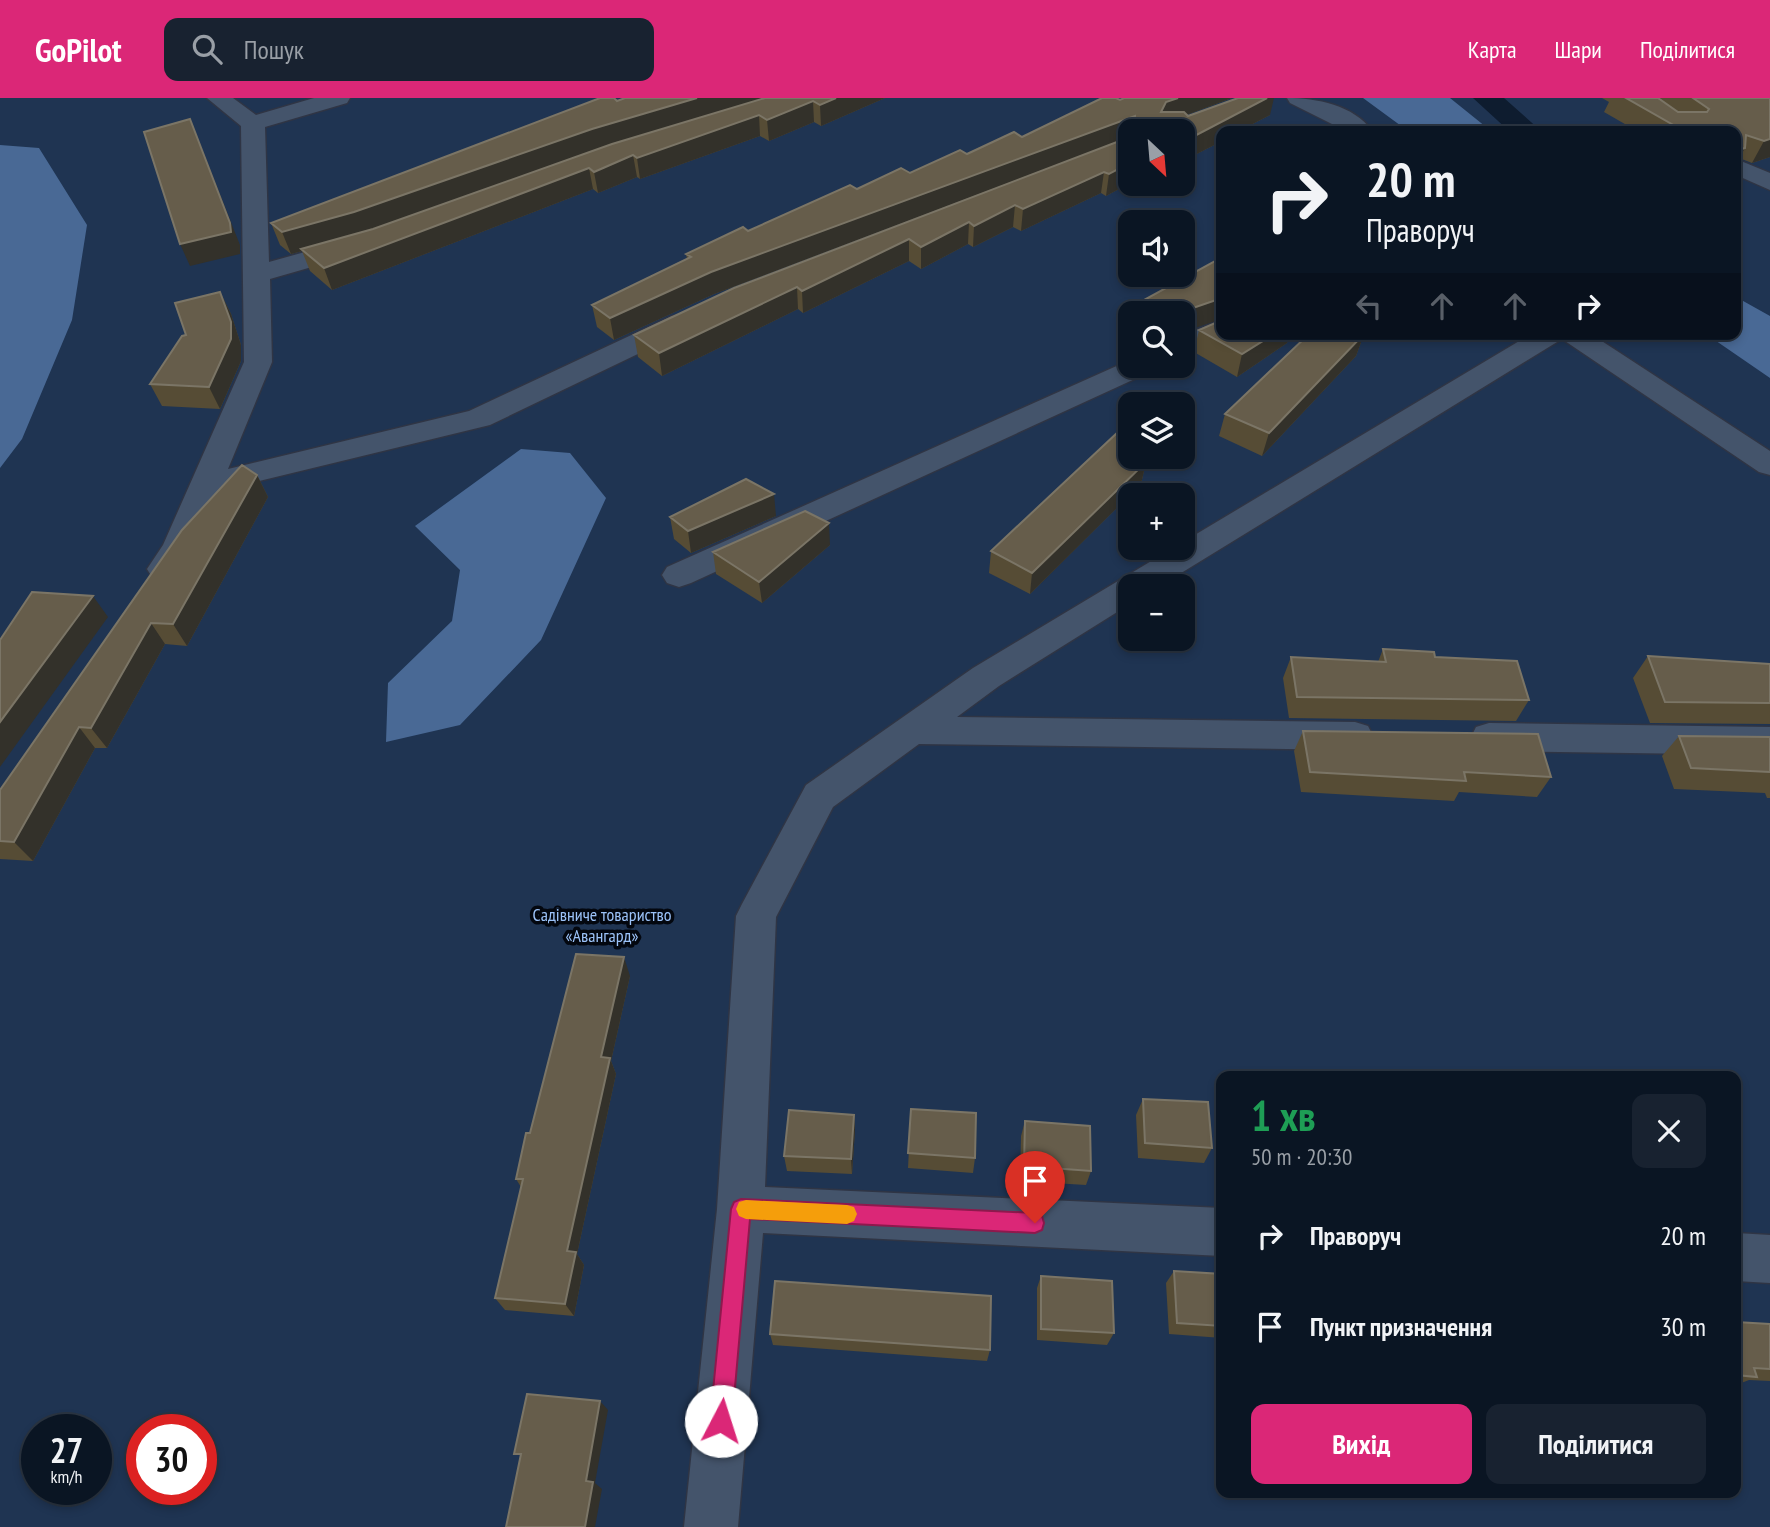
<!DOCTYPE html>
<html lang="uk">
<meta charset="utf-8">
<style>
:root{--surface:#0a1523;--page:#182230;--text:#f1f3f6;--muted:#999fa6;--line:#2a3441;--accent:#db2777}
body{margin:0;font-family:"PT Sans Narrow",sans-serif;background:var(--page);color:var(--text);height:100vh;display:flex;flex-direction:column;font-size:26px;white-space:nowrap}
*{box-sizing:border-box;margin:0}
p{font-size:23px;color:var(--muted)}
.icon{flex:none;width:38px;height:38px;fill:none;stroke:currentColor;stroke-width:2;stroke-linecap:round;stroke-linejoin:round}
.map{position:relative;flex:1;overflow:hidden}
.sheet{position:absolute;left:1216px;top:973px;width:525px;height:427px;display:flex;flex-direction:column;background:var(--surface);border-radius:14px;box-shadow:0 4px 10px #0003,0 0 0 2px var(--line)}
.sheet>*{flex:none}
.guide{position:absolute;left:1216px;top:28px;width:525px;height:214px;border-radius:14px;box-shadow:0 4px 10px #0003,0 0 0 2px var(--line);background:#0a1523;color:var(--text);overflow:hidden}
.needle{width:46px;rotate:154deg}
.buttons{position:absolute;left:1118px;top:21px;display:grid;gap:14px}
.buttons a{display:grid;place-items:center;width:77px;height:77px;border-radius:14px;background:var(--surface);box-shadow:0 4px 10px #0003,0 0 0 2px var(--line);font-size:35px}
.speed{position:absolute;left:21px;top:1316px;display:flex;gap:14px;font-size:35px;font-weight:700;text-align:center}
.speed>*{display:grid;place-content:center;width:91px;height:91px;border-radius:50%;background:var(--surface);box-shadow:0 4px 10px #0003,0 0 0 2px var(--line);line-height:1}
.speed small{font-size:18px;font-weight:400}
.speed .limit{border:10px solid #d22;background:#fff;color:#111}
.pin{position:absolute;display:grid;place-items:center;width:60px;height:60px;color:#fff;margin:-72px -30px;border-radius:50% 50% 50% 0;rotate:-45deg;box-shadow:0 0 7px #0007}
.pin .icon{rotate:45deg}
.me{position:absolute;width:77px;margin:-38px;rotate:5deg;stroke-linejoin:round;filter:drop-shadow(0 0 5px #0008)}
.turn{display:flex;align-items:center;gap:24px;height:147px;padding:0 35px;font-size:32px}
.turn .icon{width:91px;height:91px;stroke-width:2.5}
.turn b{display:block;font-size:49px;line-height:60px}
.lanes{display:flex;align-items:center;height:66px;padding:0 35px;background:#0003;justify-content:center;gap:35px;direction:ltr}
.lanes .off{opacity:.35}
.round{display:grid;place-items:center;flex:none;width:74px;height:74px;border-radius:14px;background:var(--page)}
.overview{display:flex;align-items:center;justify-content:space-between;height:119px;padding:0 35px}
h1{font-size:42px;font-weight:800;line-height:52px;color:#1e9e55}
.cta{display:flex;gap:14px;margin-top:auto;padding:14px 35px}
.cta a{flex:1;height:80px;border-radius:14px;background:var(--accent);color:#fff;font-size:28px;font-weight:800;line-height:80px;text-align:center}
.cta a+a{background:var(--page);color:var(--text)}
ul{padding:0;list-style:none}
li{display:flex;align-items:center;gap:21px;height:91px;padding:0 35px}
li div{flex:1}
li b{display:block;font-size:26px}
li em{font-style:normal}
header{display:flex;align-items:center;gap:42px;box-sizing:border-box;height:98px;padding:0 35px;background:var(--accent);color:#fff}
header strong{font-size:33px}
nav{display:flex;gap:38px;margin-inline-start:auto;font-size:24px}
.search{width:490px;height:63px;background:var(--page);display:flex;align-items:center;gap:18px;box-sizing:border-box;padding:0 24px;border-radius:14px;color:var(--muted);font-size:26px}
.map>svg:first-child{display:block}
.green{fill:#1f3452;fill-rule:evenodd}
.water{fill:#496995}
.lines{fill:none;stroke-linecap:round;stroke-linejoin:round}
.minor-casing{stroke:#2f3545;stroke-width:3}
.minor{fill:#44546b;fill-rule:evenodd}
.wall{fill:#564c35}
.shaded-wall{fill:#33312a}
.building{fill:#665d4b;stroke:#7b7566;stroke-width:2}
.route{fill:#db2777;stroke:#8e194d;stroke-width:2}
.slow{fill:#f59e0b}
.labels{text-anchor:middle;stroke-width:7;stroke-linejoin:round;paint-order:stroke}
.park-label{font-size:18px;fill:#9cc3f9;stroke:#03070f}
</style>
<header>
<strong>GoPilot</strong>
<div class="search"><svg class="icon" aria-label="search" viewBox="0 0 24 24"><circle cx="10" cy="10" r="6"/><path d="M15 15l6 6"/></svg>Пошук</div>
<nav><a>Карта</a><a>Шари</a><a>Поділитися</a></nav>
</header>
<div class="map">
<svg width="1770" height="1429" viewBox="0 0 1770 1429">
<rect width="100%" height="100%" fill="#0e1c2f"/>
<!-- green -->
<path class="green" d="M0,0H1473L1509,33H1222V236H1730L1770,274V1429H0ZM1130,33H1183V86H1130ZM1130,124H1183V177H1130ZM1130,215H1183V268H1130ZM1130,306H1183V359H1130ZM1130,397H1183V450H1130ZM1130,488H1183V541H1130ZM1222,978H1736V1395H1222ZM37,1332H96V1391H37ZM142,1332H201V1391H142Z
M1504,0H1770V238L1736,207V33H1541Z"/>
<!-- water -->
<path class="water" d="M1363,0H1450L1491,33H1408Z
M0,47L39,50L87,127L72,222L22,341L0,370Z
M1736,199L1770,218V280L1706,236H1736Z
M521,351L570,355L606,400L541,542L460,627L386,644L388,585L452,523L460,472L415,428Z"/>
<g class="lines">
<!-- minor casing -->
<g class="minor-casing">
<path id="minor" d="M207,0H233L256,17L314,0H350L347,5L265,29L269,164L355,140L364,142L368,148L364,154L270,181L272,264L228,371L469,313L672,218H692L696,224L692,230L490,327L218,393L194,450L176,479L164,483L152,479L147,471L163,447L244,264L241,28Z
M1287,0C1316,0 1354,7 1372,33H1346L1290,5Z
M1736,61L1770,75V92L1736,77Z
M1222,222V236H1231L1183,256V237Z
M1531,236H1591L1770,353V377L1759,374L1562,241L1160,488H1130V506L999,588L957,619L1355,624L1368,628L1373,638L1368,648L1355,652L919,646L833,709L776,819L765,1089L1222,1110V1158L763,1135L738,1429H684L717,1111L736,818L742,806L806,687L973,570L1173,450H1183V444Z
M1130,262V268H1154L1150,274L691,485L679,489L667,485L662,477L667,469Z
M1489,625L1770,629V657L1489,653L1476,649L1471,639L1476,629Z
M1736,1135L1770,1137V1185L1736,1183Z"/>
</g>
<!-- minor -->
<use href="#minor" class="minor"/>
</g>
<!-- wall -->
<path class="wall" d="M885,0L821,28L814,24L769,43L760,38L640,81L637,79L598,95L593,91L332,192L310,173L302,153L291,156L280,147L271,125L617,3Z
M1232,0L1186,17L1188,18L1270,17L1239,33H1222V43L1183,63V33H1130V85L1106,98L1101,95L1021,133L1013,129L973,149L968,146L921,171L909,163L803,215L798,211L662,278L638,259L634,237L1024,79L714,196L614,242L597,229L592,207L687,161L686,156L857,91L910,75L1022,39L1120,2Z
M1602,0H1770V59L1752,65L1739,60L1736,33H1637L1604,14L1609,4Z
M1222,166L1183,234V215H1142L1144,202Z
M220,194L231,216L241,247V263L220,311L162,308L150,286L186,237Z
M1199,232L1222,236H1290L1287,245L1237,279L1194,254Z
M1364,236L1356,258L1262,358L1219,338L1225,316Z
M1146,364L1141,386L1030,496L989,475L991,453Z
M257,377L268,399L187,548L165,546L107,650H95L33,763L0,761V692Z
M776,418L691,455L674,441L670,419Z
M830,447L762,505L716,476L713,454Z
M1383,551L1435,559L1529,602L1516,623L1289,620L1283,580L1291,559L1378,564Z
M1648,558L1770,566V626L1650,625L1633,580Z
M1303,633L1551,679L1537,699L1459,694L1454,703L1301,694L1294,653Z
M1679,638L1770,639V700H1767L1765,695L1674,691L1662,658Z
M630,878L611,963L616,976L577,1156L584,1167L574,1218L505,1212L495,1200L521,1089L516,1081L530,1035Z
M1143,1001L1212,1050L1204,1065L1138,1060L1136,1017Z
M911,1011L975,1060L973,1075L908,1070Z
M854,1017L855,1032L852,1076L787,1073L784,1058Z
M1025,1023L1091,1073L1086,1087L1020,1083L1021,1038Z
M1174,1173L1222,1176V1240L1169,1236L1166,1185Z
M1041,1178L1114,1235L1107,1247L1037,1242V1190Z
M1736,1224L1770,1226V1283L1749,1282L1736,1287Z
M770,1236L990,1252L987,1263L773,1247Z"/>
<!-- shaded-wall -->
<path class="shaded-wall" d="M697,0H769L361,136L301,151L302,153L291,156L282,134L592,31Z
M836,0H885L821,28L820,7Z
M1178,0H1232L1162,26L1161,14L1166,4Z
M1267,0H1274L1270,17L1239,33H1222V43L1183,63V44Z
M813,3L814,24L769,43L767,22Z
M759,17L760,38L640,81L637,60Z
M1135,18L1132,33H1130V39L714,196L614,242L610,220L711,174Z
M190,21L240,147V156L190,168L180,146Z
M1770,41V59L1752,65L1764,43Z
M1745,50L1736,66V53Z
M633,57L637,79L598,95L594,74Z
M1130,65V85L1106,98L1109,76Z
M589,70L593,91L332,192L324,170Z
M1104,74L1101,95L1021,133L1023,111Z
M1015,107L1013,129L973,149L974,128Z
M969,124L968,146L921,171V149Z
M909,141V163L803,215L802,193Z
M797,189L798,211L662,278L659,255Z
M220,194L231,216L241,247V263L220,311L209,289Z
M1222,200V221L1183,234L1187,212Z
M1274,236H1290L1287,245L1237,279L1242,256Z
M1364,236L1356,258L1262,358L1269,335Z
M1146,364L1141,386L1030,496L1032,475Z
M257,377L268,399L187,548L173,526Z
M774,396L776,418L691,455L688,433Z
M829,425L830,447L762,505L759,484Z
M93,498L108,519L0,669V624Z
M151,525L165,546L107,650L91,630Z
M79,629L95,650L33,763L14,744Z
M624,859L630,878L611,963L616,976L577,1156L584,1167L574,1218L565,1206L567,1153L601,959Z
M854,1017L855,1032L852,1076L851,1061Z
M600,1303L608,1312L595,1385L602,1391L595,1429H585L586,1383Z"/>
<!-- building -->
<path class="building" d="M600,0H614L617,3L625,0H697L592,31L354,114L282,134L271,125Z
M765,0H836L820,7L813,3L767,22L759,17L637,60L633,57L594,74L589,70L324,170L301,151L373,131L612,46Z
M1102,0H1116L1120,2L1124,0H1178L1166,4L1161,14H1184L1188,18L1238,0H1267L1183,44V33H1134L1135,18L711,174L610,220L592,207L691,159L686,156L743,129L748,133L850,87L857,91L901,70L910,75L960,52L967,56L1014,34L1022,39Z
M1626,0H1658L1678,14H1707L1709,11L1693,0H1770V41L1764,43L1746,37L1745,50L1736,53V33H1684Z
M190,21L230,125L231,134L180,146L144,34Z
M1130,39V65L1109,76L1104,74L1023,111L1015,107L974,128L969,124L921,149L909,141L802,193L797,189L659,255L634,237L734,190Z
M1215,163L1222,166V200L1187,212L1185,225L1183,223V215H1168L1144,202Z
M220,194L231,224V241L209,289L150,286L182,238L186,237L175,205Z
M1222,222V236H1274L1242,256L1199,232Z
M1309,236H1364L1269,335L1225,316Z
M1117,335L1130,348V359H1141L1146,364L1032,475L991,453Z
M242,367L257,377L173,526L151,525L91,630L79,629L14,744L0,743V692L182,432Z
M746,381L774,396L688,433L670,419Z
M805,413L829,425L759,484L713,454Z
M32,494L93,498L0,624V542Z
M1383,551L1434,554L1435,559L1517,563L1529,602L1297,599L1291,559L1386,564Z
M1648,558L1770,566V605L1665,604Z
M1303,633L1538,636L1551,679L1464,674L1466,683L1310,674Z
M1679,638L1770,639V674L1691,670Z
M576,856L624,859L601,959L610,960L567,1153L576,1154L565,1206L495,1200L523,1081H516L526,1035H530Z
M1143,1001L1208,1004L1212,1050L1145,1045Z
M911,1011L976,1015L975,1060L908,1055Z
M789,1012L854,1017L851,1061L784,1058Z
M1025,1023L1090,1028L1091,1073L1024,1068Z
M1174,1173L1222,1176V1228L1177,1225Z
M1041,1178L1112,1183L1114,1235L1041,1231Z
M775,1183L991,1198L990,1252L770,1236Z
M1736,1224L1770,1226V1271L1754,1270L1757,1279L1736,1277Z
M527,1296L600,1303L586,1383L593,1384L585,1429H506L521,1356H514Z"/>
<!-- route -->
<path class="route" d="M741,1101L1035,1115L1042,1118L1044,1125L1042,1132L1035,1135L750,1121L732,1323L728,1331L721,1334L713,1331L710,1323L731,1111L734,1104Z"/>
<!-- slow -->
<path class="slow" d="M746,1102L847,1107L854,1109L857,1116L854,1123L847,1126L746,1121L739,1118L736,1111L739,1104Z"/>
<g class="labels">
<!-- park labels -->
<g class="park-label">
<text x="602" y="823">Садівниче товариство<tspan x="602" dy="21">«Авангард»</tspan></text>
</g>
</g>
</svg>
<div class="buttons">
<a><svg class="needle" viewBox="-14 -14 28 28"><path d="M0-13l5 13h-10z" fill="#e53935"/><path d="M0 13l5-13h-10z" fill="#999fa6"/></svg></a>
<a><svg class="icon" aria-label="sound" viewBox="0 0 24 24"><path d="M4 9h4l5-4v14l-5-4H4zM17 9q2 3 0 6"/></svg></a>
<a><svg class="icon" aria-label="search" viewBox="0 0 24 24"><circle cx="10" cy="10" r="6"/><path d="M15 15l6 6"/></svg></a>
<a><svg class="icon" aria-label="layers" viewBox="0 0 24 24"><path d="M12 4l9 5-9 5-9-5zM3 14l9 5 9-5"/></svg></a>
<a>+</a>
<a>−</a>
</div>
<div class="speed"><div>27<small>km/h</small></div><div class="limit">30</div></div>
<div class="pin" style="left:1035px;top:1125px;background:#d93025"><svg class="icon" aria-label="arrive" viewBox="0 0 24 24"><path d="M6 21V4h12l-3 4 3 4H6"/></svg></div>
<svg class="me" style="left:721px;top:1323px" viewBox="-20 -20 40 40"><circle r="19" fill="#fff"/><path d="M0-13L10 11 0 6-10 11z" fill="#db2777"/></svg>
<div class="guide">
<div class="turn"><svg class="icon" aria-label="right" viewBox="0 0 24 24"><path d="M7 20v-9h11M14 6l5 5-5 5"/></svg><div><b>20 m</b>Праворуч</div></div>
<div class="lanes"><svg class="icon off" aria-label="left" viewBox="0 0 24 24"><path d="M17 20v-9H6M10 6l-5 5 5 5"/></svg><svg class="icon off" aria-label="ahead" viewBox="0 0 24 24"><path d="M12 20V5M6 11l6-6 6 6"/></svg><svg class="icon off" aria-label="ahead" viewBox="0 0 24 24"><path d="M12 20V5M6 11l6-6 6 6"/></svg><svg class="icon" aria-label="right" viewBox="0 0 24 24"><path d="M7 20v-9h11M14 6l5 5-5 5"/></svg></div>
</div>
<section class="sheet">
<div class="overview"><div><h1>1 хв</h1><p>50 m · 20:30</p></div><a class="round"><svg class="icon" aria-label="close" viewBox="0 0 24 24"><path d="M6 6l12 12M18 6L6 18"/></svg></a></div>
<ul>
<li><svg class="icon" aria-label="right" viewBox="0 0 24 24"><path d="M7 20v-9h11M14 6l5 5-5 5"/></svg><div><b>Праворуч</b></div><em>20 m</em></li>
<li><svg class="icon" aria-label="arrive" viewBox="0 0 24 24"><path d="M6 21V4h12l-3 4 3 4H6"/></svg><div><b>Пункт призначення</b></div><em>30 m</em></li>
</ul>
<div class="cta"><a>Вихід</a><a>Поділитися</a></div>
</section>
</div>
